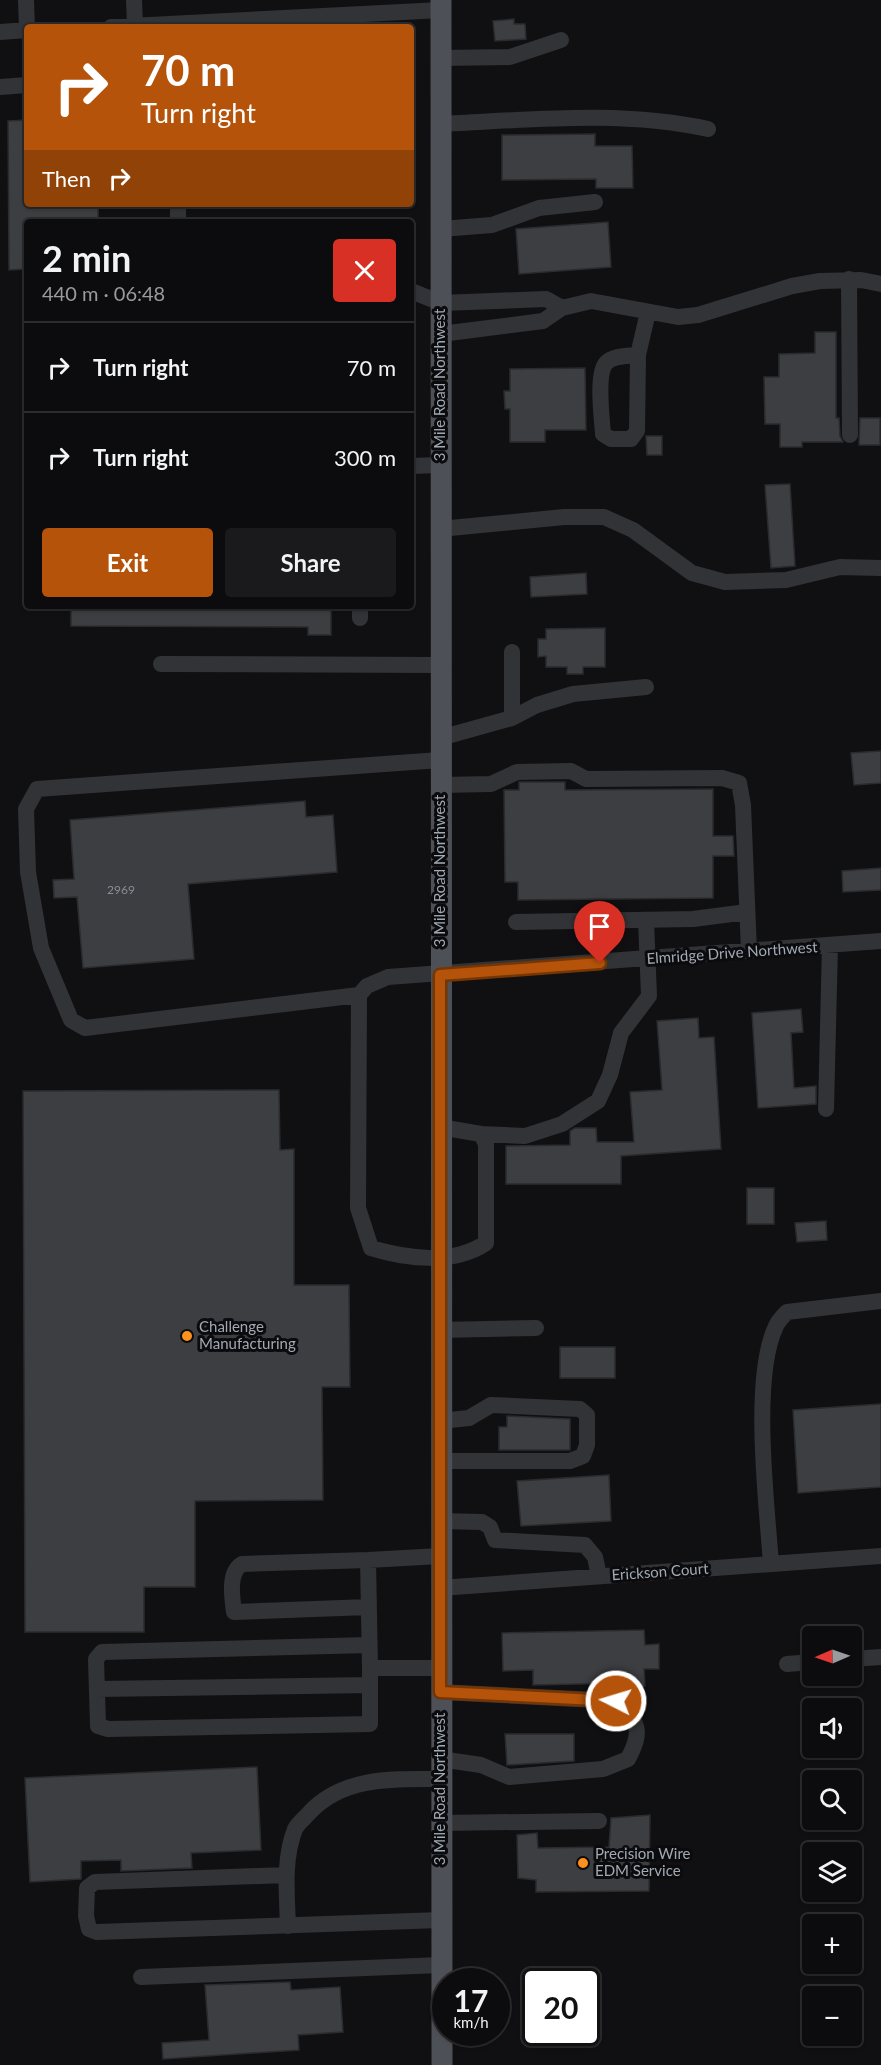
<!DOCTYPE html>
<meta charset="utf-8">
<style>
:root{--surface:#0c0c0e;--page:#1a1a1c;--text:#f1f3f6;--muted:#9a9b9e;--line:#2c2c2e;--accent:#b45309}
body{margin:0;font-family:Lato,sans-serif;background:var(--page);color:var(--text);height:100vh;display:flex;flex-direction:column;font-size:22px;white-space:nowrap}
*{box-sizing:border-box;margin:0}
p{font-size:20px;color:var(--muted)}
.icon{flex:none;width:33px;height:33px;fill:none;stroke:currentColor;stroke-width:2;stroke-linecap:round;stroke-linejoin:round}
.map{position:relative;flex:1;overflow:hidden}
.sheet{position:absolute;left:24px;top:219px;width:390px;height:390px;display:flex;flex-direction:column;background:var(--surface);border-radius:6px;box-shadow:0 2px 4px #0004,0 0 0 2px var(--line)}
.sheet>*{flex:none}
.hud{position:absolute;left:24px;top:24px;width:390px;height:183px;border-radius:6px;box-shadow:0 2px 4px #0004,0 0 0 2px var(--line);background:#b45309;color:#fff;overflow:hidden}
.needle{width:39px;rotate:268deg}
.tools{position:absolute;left:802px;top:1626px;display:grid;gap:12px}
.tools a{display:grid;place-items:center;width:60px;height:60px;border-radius:6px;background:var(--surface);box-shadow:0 2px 4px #0004,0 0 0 2px var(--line);font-size:30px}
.speed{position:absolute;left:432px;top:1968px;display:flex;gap:12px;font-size:30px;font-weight:700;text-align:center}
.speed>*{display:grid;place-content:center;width:78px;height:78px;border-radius:50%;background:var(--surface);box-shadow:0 2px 4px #0004,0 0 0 2px var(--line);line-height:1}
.speed small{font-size:15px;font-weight:400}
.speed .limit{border:3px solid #111;border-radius:9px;background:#fff;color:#111}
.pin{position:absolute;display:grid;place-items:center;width:51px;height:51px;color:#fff;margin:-62px -26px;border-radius:50% 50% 50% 0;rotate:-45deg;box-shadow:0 0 6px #0007}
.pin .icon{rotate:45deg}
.me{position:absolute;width:66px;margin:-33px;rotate:275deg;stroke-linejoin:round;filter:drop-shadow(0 0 4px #0008)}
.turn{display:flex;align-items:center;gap:21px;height:126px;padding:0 18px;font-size:27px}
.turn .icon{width:78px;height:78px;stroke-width:2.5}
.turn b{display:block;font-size:42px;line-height:51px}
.then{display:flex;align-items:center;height:57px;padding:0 18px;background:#0003;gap:12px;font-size:22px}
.round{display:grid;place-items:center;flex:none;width:63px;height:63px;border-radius:6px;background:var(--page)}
.summary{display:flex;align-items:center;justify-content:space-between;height:102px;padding:0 18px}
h1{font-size:36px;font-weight:700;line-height:45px}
.action{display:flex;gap:12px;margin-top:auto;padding:12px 18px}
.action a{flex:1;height:69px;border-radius:6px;background:var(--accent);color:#fff;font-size:24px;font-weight:700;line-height:69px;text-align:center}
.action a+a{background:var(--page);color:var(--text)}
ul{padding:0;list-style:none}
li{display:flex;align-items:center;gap:18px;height:90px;padding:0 18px;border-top:2px solid var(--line)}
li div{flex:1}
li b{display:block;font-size:22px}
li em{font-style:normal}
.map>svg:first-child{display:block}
.building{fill:#3c3e42;stroke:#2a2b2e;stroke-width:1.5}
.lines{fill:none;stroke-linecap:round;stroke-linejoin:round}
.minor{stroke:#313337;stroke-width:16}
.major{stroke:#4d5056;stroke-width:21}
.route-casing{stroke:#753606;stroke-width:15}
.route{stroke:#b45309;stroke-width:10}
.poi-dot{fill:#ff901b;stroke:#0b0b0d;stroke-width:2}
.labels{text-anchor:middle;stroke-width:6;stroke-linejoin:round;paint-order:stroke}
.number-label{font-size:12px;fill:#878e98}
.street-label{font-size:15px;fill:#a0a9b4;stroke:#0b0b0d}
.poi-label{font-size:15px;fill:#a0a9b4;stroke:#0b0b0d;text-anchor:start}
</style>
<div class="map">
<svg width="881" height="2065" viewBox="0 0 881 2065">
<rect width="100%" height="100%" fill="#101012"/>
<!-- building -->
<path class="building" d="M514,19V24H525L526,39L495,41L493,21Z
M27,120V204H98V222H27V269L9,270L8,121Z
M595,134V146H632L633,188H596V179L502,180V135Z
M608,222L611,267L519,274L516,229Z
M815,332H836V418H839L840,436L843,442H802V447H780V424H765L764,377H779V354L815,353Z
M585,368L586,430H545V442H510V409H505L504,391H510V369Z
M860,418H880V445H859Z
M646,436H662V455H647Z
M790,484L795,566L771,568L765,485Z
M586,573L587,594L531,597L530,577Z
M71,606H331V635H308V627L71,626Z
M605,628V667H583V674H567V667H546V656L538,657V639H546V629Z
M881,751V783L854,785L851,753Z
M519,782H565V790L713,789V836H733L734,856H713V898L518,900V882H505L504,790H519Z
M305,801L306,817L333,815L337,872L188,884L194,959L83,968L77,897L54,898L53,880L74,879L70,820Z
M881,868V890L843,892L842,871Z
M801,1009L803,1032L791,1033L794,1088L816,1086V1104L758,1108L752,1013Z
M698,1018L699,1038L714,1037L721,1149L621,1156V1184H506V1146L570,1145V1131L575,1128H596L597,1142H634L630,1092L662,1090L657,1021Z
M279,1090L280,1150L294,1149V1285H349L350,1387H322L323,1500L195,1501V1587H144V1632H25L23,1091Z
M747,1188H774V1224H747Z
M826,1221L827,1240L797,1242L795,1223Z
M560,1347H615V1378H560Z
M881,1404V1487L798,1493L793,1410Z
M507,1416L570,1419V1450H499V1427H507Z
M609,1475L611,1521L521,1526L517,1481Z
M644,1630L645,1645L659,1644V1669H644L645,1686L626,1687V1683L533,1685V1670L503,1671L502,1633Z
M505,1734H574V1761L507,1765Z
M257,1767L261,1850L191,1853L192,1868L121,1871V1860L81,1861V1879L30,1882L25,1778Z
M650,1815L649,1891L536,1892V1880L518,1878L517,1835L537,1833L538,1848L609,1847L611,1818Z
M290,1982L291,1990L340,1987L343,2032L298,2035L299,2050L163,2059L162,2043L209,2040L205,1985Z"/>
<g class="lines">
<!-- minor -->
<path class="minor" d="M26,0L27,30
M134,0L135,26
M111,27L441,10
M0,32L27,30
M441,58L510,57L561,40
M0,87L27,85
M441,124C530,120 620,110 708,129
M178,222V204
M441,229L492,225L539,208L595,202
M849,279L850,435
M411,291L441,303L546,299L562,308
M441,334L543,321L562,308L591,301L678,317L698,315L792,286L820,281L861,280L881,284
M638,355C629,356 613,355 606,363C596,374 602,419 603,434L611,439H631L637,431L638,355L648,312
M411,466L440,465
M440,529L564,517H604L633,530L692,573L725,582L786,580L840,567L881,568
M360,606V618
M512,652V718
M161,664L440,665
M440,738L512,718L537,705L573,694L646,687
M440,785L491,784L517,772L571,771L586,779L722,778L739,783L743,805L749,951
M516,922L693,919L747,912
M359,995L85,1028L71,1020L41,948L28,872L26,809L37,789L440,760
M826,1109L830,945
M440,1127L481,1134L486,1144V1243C453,1265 407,1259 371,1248L358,1208L359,995L367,986L388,977L881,941
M481,1134L525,1136L562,1124L598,1101L610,1075L621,1033L649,996L646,920
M440,1330L536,1328
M440,1421L469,1418L491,1405L580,1409L587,1415V1445L583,1456L570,1461H440
M440,1521L482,1522L490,1527L495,1540L585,1545L595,1557L599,1576
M440,1556L368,1560L370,1668H440
M368,1560L242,1564C228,1572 232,1597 234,1612L368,1607
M771,1564C767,1505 751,1378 776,1326C778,1321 783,1316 787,1312L881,1301
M440,1588L881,1556
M369,1645L102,1652L96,1659L98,1726L108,1729L370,1724V1668
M852,1659L881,1657
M787,1664L813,1662
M97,1689L370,1685
M440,1692L616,1701C639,1723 643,1730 628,1759L603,1769L509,1777L481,1765L440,1759
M440,1823L599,1821
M286,1875L95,1882L87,1888L86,1916L89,1929L97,1932L441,1920
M288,1926C287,1894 283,1860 295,1829C298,1823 306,1817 310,1812C344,1776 395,1779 440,1779
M141,1977L441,1965"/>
<!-- major -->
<path class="major" d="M441,0L442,2065"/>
</g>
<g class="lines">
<!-- route casing -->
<g class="route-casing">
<path id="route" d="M600,963L440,975V1692L616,1701"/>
</g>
<!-- route -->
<use href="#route" class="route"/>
</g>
<!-- markers -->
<g class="poi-dot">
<circle cx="187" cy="1336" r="6"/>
<circle cx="583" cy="1863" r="6"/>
</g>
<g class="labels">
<!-- number labels -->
<g class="number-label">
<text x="121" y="894">2969</text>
</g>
<!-- street labels -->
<g class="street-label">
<text transform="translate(440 385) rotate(-90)" y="5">3 Mile Road Northwest</text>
<text transform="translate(440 871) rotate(-90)" y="5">3 Mile Road Northwest</text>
<text transform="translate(732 953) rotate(-4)" y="5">Elmridge Drive Northwest</text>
<text transform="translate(660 1572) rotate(-4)" y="5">Erickson Court</text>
<text transform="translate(440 1789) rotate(-90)" y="5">3 Mile Road Northwest</text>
</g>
<!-- poi labels -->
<g class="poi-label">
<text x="199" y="1332">Challenge<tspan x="199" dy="17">Manufacturing</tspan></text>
<text x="595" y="1859">Precision Wire<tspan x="595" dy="17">EDM Service</tspan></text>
</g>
</g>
</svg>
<div class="tools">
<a><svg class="needle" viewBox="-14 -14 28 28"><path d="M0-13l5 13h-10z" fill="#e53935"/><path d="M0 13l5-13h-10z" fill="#9a9b9e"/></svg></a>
<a><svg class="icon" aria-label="sound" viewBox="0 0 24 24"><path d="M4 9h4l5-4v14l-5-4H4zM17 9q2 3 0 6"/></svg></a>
<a><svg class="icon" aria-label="search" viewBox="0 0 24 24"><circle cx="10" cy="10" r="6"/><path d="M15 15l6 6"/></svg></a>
<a><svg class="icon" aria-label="layers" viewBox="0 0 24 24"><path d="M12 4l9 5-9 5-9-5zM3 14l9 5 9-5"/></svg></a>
<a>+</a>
<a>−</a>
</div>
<div class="speed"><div>17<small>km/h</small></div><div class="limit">20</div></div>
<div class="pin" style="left:600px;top:963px;background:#d93025"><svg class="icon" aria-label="arrive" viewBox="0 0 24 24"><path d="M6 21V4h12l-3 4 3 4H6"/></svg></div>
<svg class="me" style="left:616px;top:1701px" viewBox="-20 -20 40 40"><circle r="17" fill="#b45309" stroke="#fff" stroke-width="3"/><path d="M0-11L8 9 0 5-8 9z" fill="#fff"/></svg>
<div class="hud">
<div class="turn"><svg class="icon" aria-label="right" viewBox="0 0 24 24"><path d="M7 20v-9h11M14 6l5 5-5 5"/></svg><div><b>70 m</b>Turn right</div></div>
<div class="then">Then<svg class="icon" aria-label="right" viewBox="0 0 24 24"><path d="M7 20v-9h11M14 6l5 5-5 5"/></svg></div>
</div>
<section class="sheet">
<div class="summary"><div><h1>2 min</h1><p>440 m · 06:48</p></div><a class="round" style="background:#d93025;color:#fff"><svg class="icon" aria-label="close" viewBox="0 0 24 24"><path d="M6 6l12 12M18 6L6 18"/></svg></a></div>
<ul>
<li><svg class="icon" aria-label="right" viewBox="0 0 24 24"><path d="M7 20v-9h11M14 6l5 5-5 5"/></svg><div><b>Turn right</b></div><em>70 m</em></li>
<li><svg class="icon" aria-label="right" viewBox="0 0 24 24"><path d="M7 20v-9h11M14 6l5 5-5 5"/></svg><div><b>Turn right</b></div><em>300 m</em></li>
</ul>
<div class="action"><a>Exit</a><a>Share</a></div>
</section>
</div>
